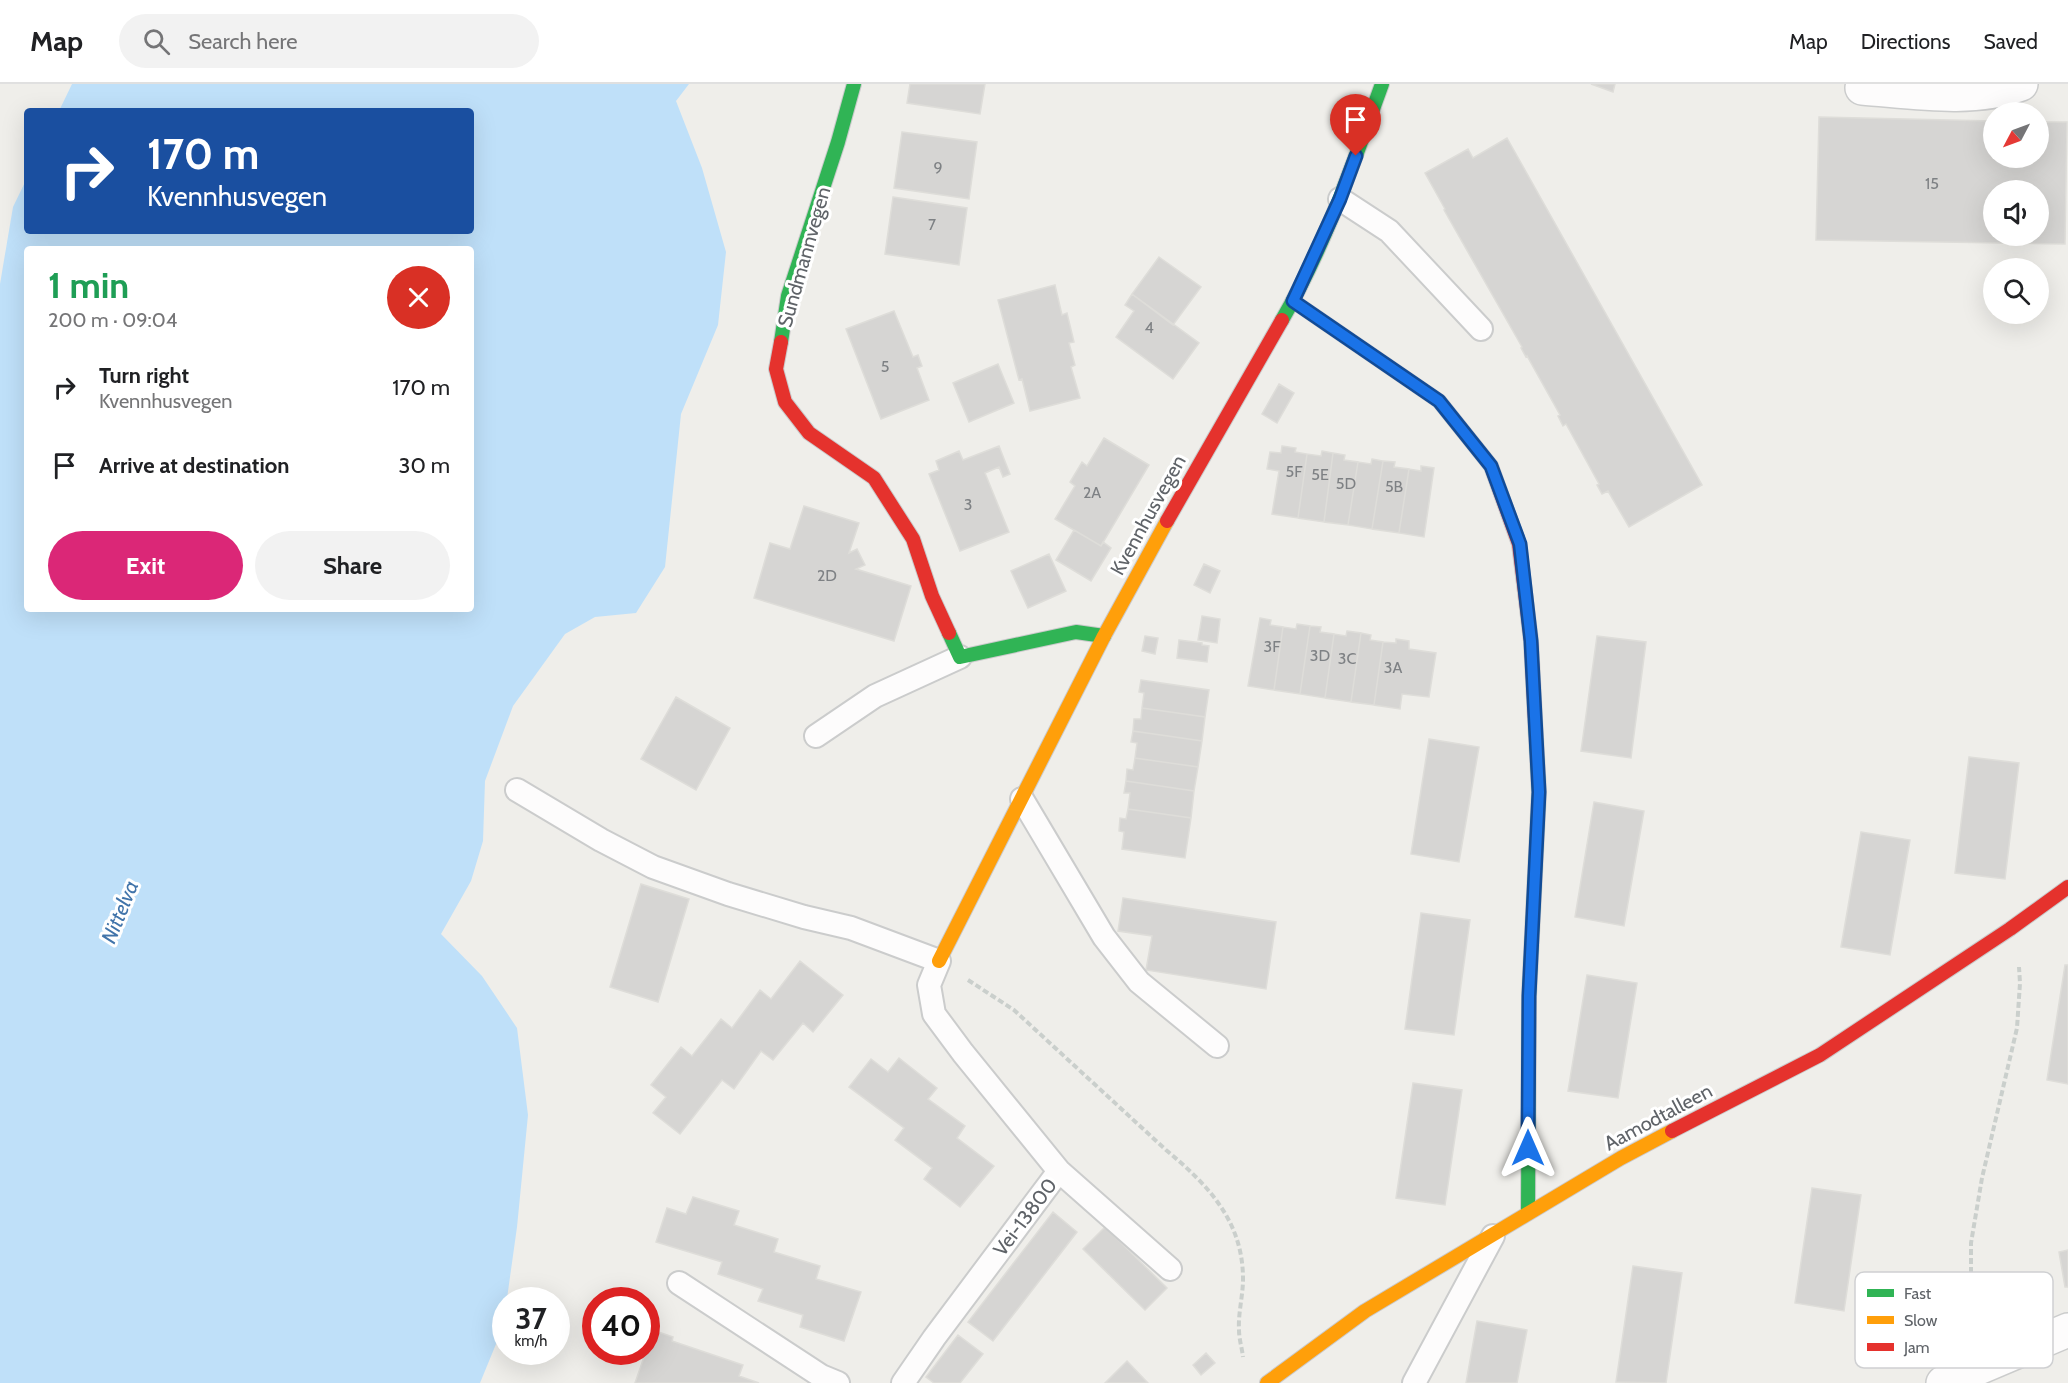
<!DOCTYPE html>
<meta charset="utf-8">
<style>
:root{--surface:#fff;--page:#f2f2f2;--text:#202124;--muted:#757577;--line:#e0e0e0;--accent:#db2777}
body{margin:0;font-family:Cabin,sans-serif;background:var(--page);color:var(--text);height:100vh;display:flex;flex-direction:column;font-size:22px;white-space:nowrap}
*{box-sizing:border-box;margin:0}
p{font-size:20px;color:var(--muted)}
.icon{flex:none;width:33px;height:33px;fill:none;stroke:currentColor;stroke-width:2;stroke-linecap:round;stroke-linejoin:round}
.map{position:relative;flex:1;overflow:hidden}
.side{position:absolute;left:24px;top:162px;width:450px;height:366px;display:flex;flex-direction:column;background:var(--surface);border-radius:6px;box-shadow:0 6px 24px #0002}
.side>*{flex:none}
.guide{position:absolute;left:24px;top:24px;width:450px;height:126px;border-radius:6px;box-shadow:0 6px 24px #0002;background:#1a4fa0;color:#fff;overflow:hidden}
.needle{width:39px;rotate:229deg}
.controls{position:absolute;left:1983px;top:18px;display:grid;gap:12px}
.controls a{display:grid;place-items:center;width:66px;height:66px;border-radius:50%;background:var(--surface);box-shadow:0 6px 24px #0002;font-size:30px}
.speed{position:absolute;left:492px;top:1203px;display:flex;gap:12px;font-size:30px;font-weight:700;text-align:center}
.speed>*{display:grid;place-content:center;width:78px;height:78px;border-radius:50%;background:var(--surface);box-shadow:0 6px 24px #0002;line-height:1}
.speed small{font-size:15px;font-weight:400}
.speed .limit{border:9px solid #d22;background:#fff;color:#111}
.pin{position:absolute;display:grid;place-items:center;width:51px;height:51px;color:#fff;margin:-62px -26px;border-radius:50% 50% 50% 0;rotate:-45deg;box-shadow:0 0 6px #0007}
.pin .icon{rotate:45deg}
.me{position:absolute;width:66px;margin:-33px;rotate:0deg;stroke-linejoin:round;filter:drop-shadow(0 0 4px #0008)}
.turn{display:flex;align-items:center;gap:21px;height:126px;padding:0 24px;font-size:27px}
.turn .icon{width:78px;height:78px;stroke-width:2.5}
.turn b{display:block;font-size:42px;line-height:51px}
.round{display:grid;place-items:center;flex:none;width:63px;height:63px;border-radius:32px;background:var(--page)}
.summary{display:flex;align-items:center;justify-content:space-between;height:102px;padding:0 24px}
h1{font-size:36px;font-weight:800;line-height:45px;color:#1e9e55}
.action{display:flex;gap:12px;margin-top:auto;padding:12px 24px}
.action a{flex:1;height:69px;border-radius:36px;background:var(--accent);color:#fff;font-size:24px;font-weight:800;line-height:69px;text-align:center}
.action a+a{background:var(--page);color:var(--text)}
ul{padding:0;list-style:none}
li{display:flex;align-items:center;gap:18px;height:78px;padding:0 24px}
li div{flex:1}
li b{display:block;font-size:22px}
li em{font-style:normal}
header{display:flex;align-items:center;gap:36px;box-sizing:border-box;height:84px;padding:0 30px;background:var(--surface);border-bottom:2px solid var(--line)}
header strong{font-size:28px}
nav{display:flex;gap:33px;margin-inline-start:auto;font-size:21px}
.search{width:420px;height:54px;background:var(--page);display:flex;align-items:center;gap:15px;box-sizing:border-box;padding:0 21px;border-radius:33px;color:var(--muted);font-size:22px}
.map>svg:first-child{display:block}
.water{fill:#bfe0f9;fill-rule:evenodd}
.building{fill:#d6d5d3;stroke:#deddd9;stroke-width:1.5;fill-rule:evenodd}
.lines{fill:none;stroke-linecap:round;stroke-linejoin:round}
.lane-casing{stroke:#cbcccc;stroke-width:26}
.street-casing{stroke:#cbcccc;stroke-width:36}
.fast-casing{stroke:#cacacb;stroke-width:16}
.slow-casing{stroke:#cacacb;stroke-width:16}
.jam-casing{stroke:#cacacb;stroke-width:16}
.path{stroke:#cacfcc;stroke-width:4;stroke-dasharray:6 3;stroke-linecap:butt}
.lane{stroke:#fdfcfc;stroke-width:22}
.street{stroke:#fdfcfc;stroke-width:33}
.fast{stroke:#30b455;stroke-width:14}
.slow{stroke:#ff9f0a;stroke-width:14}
.jam{stroke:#e5322d;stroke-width:14}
.route-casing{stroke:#114b97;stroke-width:15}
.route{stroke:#1a73e8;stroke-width:10}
.labels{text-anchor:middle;stroke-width:6;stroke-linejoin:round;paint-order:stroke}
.number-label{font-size:16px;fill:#7e8184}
.street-label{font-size:20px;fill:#5f6368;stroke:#fff}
.water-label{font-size:21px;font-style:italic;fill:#4174aa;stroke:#fff}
.key{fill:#fff;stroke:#cfd0d2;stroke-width:1.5}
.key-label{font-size:16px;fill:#5f6368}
</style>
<header>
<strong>Map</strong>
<div class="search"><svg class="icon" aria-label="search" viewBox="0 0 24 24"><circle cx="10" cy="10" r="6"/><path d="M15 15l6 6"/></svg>Search here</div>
<nav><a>Map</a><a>Directions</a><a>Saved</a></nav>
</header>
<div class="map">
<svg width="2068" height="1299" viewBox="0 0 2068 1299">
<rect width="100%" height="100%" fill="#efeeea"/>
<!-- water -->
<path class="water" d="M72,0H689L676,17L702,84L726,168L718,241L681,330L665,483L636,529L595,533L565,550L513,622L485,697L483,757L471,797L441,850L482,892L517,944L528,1031L517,1143L503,1243L480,1299H0V200L13,123L27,94V147H471V27H59ZM27,165H471V525H27Z"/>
<!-- building -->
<path class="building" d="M910,0H985L980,30L907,19Z
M1591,0H1615L1613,8Z
M1819,33L1994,37V74H2038V38H2067L2065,160L1816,156ZM1994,106H2038V152H1994Z
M902,48L977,58L969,115L894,104Z
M1507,54L1702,401L1629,443L1608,407L1602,410L1597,401L1599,400L1566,340L1563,342L1558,332L1560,331L1527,272L1526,273L1521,264L1522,263L1444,126L1445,125L1425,89L1468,65L1473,74Z
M893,113L967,124L959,181L885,170Z
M1159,173L1201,203L1173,241L1132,210Z
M1055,201L1062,231L1067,229L1074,258L1069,259L1075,281L1071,283L1080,314L1030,327L1022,295L1019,296L998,216Z
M1132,210L1199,259L1173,295L1116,253L1134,227L1125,221Z
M894,227L913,273L918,271L922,282L917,284L929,316L881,335L846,245Z
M998,280L1014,319L969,338L953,299Z
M1279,300L1294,309L1277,339L1262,330Z
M1104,354L1149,381L1101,462L1055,435L1075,402L1070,398L1082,378L1087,382Z
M999,362L1010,390L1003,393L999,383L985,389L1009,448L960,467L929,390L939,386L936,377L959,367L963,376Z
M1282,362L1296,364L1295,368L1307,370L1298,434L1272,430L1279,387L1267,385L1270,368L1281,369Z
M1322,367L1333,369L1324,438L1298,434L1307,370L1321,372Z
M1333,369L1345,371L1344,376L1358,378L1348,441L1324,438Z
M1372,375L1383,377L1372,445L1348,441L1358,378L1371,380Z
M1383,377L1395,378L1394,383L1409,385L1399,449L1372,445Z
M1421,382L1434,384L1424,453L1399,449L1409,385L1421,387Z
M804,422L859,439L849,469L857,465L865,481L856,485L911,502L894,557L754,514L770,459L790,465Z
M1074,446L1101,462L1103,458L1111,464L1091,497L1056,476Z
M1049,470L1066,507L1028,524L1011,487Z
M1204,480L1220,487L1210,509L1194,501Z
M1202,532L1220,535L1217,559L1198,556Z
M1260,534L1271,536L1270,541L1283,543L1274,606L1248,602Z
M1297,540L1310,542L1300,610L1274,606L1283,543L1296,545Z
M1310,542L1321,543L1320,548L1334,550L1325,614L1300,610Z
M1347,547L1361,549L1351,618L1325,614L1334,550L1346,552Z
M1361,549L1371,551L1370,556L1383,558L1374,621L1351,618Z
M1145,552L1158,554L1155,570L1142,567Z
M1597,552L1646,558L1631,674L1581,667Z
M1396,555L1409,557V565L1436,569L1429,613L1402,610L1400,625L1374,621L1383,558L1396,559Z
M1179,556L1202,559V561L1209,562L1207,578L1177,574Z
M1141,596L1209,606L1205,633L1142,624L1144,609L1139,608Z
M676,613L730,644L696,706L641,675Z
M1142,624L1205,633L1202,657L1133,647L1134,635H1141Z
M1133,647L1202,657L1198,683L1135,674L1137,659L1131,658Z
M1429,655L1479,663L1459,778L1411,770Z
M1969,673L2019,679L2005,795L1955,789Z
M1135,674L1198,683L1194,707L1126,697L1127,685L1133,686Z
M1126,697L1194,707L1191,734L1128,725L1130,709H1124Z
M1594,718L1644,727L1624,842L1575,833Z
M1128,725L1191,734L1185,774L1122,765L1124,748L1119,747L1120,734L1126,735Z
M1861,748L1910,756L1890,871L1841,863Z
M641,800L689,815L658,918L610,903Z
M1123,814L1276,838L1266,905L1146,886L1152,852L1118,847Z
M1421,829L1470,836L1454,951L1405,945Z
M800,877L843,911L813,948L803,939L773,976L761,967L734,1005L722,996L680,1050L653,1029L666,1013L651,1001L681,963L692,972L721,935L732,944L760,906L771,915Z
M2065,881H2068V1000L2047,996Z
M1587,891L1637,899L1618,1014L1568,1007Z
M899,974L937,1004L928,1015L965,1042L957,1054L994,1082L960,1123L924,1095L932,1084L895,1056L904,1044L849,1003L871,975L888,988Z
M1413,999L1462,1006L1445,1121L1396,1114Z
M1812,1104L1861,1111L1844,1227L1795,1219Z
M693,1113L739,1127L734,1141L778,1155L774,1168L820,1182L816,1195L861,1208L844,1257L800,1243L803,1231L758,1217L763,1205L718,1190L722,1178L656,1158L667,1124L686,1130Z
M1053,1128L1077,1148L993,1257L968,1238Z
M1105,1143L1167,1204L1145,1226L1083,1165Z
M2068,1166V1203H2065L2059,1168Z
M1633,1182L1682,1189L1666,1299L1616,1298Z
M1477,1237L1527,1246L1517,1299H1466Z
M647,1244L673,1253L672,1257L743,1281L739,1292L759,1299H635L645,1270L639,1268H646Z
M958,1251L983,1270L960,1299H934L926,1293Z
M1206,1269L1215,1279L1201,1291L1193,1281Z
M1127,1277L1148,1299H1105Z"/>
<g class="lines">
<!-- lane casing -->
<g class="lane-casing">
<path id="lane" d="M1340,115L1389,147L1481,245
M816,652L875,612L960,573
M517,706L601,756L653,783L728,810L804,833L851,844L939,877L929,901L934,930L963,969L1059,1087L934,1254L903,1299
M1022,715L1104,853L1139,898L1217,962
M1059,1087L1170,1185
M679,1199L821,1292L838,1299
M1414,1299L1493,1152"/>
</g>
<!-- street casing -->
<g class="street-casing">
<path id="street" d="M1862,4C1914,8 1972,18 2021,0
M1943,1299L2068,1246"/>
</g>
<!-- fast casing -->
<g class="fast-casing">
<path id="fast" d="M1282,236C1325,162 1353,80 1382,0
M781,258L788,212L838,58L854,0
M949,549L960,573L1076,548L1104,552
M1528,1129L1529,912L1539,708L1535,635"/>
</g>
<!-- slow casing -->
<g class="slow-casing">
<path id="slow" d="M939,877L1104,552L1167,437
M1267,1299L1365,1227L1621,1074L1672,1047"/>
</g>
<!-- jam casing -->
<g class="jam-casing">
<path id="jam" d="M1293,217L1439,317L1491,382L1519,460L1531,557L1535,635
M781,258L776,285L785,318L809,349L874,394L913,455L932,512L949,549
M1167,437L1282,236
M1672,1047L1820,971L2010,845L2068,803"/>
</g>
<!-- path -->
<path class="path" d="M968,896L1014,926L1166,1066C1208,1101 1243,1137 1243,1195C1243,1212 1238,1229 1239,1246C1239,1255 1242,1264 1243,1273
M1992,1238L1971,1196V1159L1982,1094L2017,944L2020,899L2019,883"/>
<!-- lane -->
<use href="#lane" class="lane"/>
<!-- street -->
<use href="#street" class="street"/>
<!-- fast -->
<use href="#fast" class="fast"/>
<!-- slow -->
<use href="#slow" class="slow"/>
<!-- jam -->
<use href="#jam" class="jam"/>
</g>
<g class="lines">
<!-- route casing -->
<g class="route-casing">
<path id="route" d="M1356,72L1340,115L1293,217L1439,317L1491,382L1520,460L1531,557L1539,708L1529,912L1528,1064"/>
</g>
<!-- route -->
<use href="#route" class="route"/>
</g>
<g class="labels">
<!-- number labels -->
<g class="number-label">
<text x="938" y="89">9</text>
<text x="1932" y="105">15</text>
<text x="932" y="146">7</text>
<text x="1149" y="249">4</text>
<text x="885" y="288">5</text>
<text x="1294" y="393">5F</text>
<text x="1320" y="396">5E</text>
<text x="1346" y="405">5D</text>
<text x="1394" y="408">5B</text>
<text x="1092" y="414">2A</text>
<text x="968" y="426">3</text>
<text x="827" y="497">2D</text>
<text x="1272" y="568">3F</text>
<text x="1320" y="577">3D</text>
<text x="1347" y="580">3C</text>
<text x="1393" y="589">3A</text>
</g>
<!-- street labels -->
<g class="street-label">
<text transform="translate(804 173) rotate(-74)" y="7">Sundmannvegen</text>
<text transform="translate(1148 431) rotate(-61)" y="7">Kvennhusvegen</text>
<text transform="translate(1658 1033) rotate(-28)" y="7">Aamodtalleen</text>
<text transform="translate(1025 1133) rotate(-53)" y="7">Vei-13800</text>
</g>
<!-- water labels -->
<g class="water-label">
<text transform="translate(120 828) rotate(-68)" y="7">Nittelva</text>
</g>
</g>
<!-- legend -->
<rect x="1855" y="1188" width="198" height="96" rx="9" class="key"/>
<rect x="1867" y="1205" width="27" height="8" fill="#30b455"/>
<rect x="1867" y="1232" width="27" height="8" fill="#ff9f0a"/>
<rect x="1867" y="1259" width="27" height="8" fill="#e5322d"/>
<g class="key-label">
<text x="1904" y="1215">Fast</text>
<text x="1904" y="1242">Slow</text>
<text x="1904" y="1269">Jam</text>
</g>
</svg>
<div class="controls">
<a><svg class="needle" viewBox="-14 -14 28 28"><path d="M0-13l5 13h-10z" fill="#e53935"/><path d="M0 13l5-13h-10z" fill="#757577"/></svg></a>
<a><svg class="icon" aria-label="sound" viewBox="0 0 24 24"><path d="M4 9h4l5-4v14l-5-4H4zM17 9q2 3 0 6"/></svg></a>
<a><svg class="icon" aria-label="search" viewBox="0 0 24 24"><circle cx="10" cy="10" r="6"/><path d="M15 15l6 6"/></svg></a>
</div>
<div class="speed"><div>37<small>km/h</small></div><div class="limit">40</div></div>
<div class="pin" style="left:1356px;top:72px;background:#d93025"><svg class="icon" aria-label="arrive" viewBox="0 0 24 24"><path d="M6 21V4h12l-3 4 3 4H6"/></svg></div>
<svg class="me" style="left:1528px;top:1064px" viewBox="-20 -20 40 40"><path d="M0-17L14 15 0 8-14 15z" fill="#1a73e8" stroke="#fff" stroke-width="4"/></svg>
<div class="guide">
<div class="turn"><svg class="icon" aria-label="right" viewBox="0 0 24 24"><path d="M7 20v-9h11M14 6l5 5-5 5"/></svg><div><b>170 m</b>Kvennhusvegen</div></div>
</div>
<section class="side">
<div class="summary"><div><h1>1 min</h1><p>200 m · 09:04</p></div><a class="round" style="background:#d93025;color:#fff"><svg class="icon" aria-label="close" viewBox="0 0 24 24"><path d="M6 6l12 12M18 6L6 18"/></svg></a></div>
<ul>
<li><svg class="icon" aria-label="right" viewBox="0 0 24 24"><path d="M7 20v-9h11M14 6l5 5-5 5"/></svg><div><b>Turn right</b><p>Kvennhusvegen</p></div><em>170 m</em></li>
<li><svg class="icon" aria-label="arrive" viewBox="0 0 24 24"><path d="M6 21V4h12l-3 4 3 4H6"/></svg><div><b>Arrive at destination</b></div><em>30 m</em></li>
</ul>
<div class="action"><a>Exit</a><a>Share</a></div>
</section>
</div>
